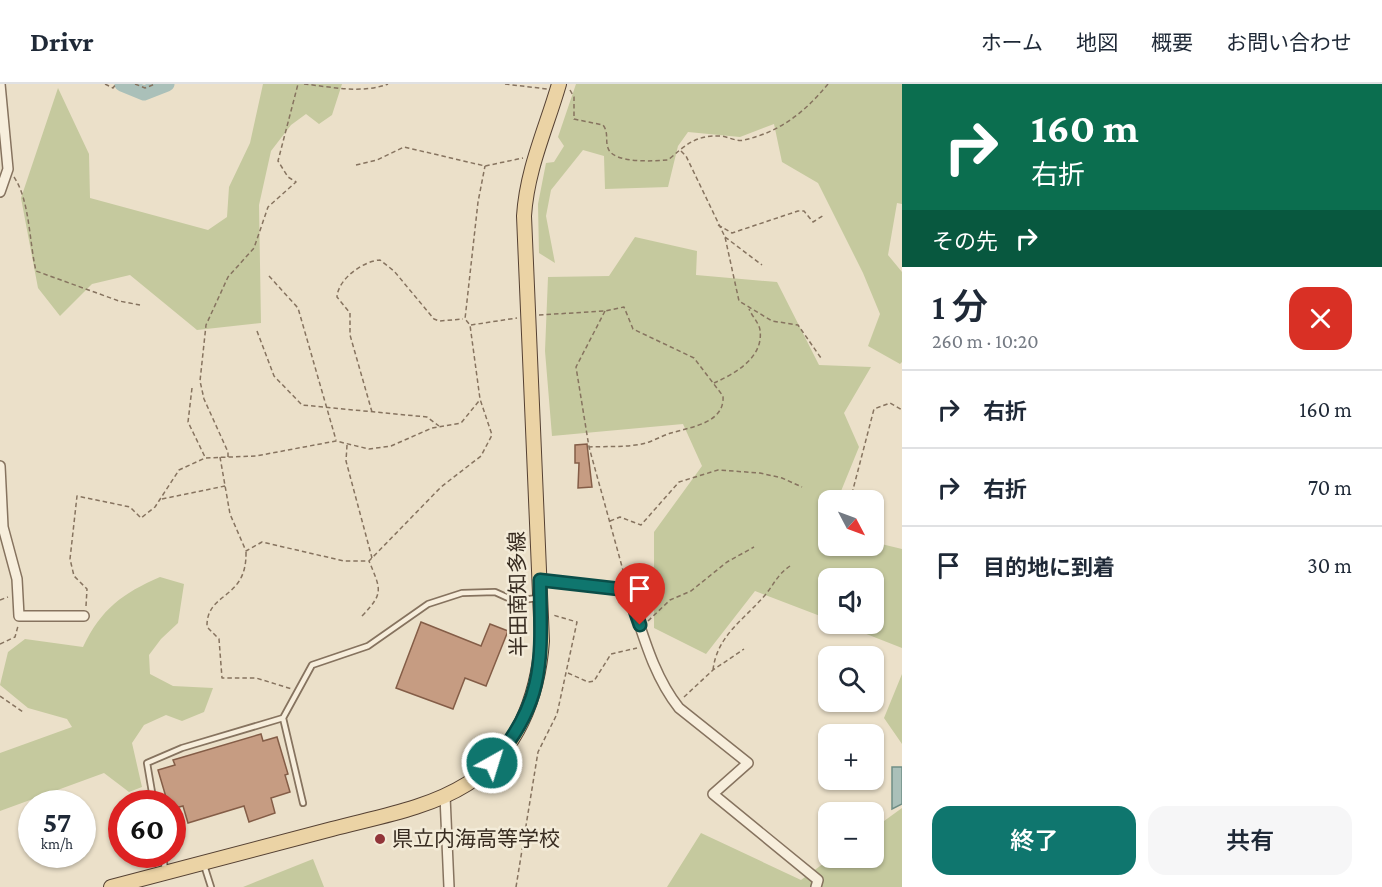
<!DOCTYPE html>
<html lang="ja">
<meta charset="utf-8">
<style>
:root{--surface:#fff;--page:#f6f6f7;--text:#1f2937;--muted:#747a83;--line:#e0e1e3;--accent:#0f766e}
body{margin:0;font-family:"Crimson Pro","Noto Sans JP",serif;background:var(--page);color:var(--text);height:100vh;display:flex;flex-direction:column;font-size:22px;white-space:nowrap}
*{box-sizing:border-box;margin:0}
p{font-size:20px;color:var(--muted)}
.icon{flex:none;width:33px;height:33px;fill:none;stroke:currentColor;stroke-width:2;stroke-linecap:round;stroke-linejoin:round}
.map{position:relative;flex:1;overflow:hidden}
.side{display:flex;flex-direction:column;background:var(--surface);width:480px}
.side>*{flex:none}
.top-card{background:#0b6e4f;color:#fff;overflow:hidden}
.needle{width:39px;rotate:131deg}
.buttons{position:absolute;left:818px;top:406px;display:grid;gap:12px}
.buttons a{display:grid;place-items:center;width:66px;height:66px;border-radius:12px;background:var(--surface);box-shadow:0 2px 4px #0004;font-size:30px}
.speed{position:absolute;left:18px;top:706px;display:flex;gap:12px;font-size:30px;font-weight:700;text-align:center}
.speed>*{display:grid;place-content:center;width:78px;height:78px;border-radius:50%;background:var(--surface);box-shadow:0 2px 4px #0004;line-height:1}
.speed small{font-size:15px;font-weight:400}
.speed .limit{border:9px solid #d22;background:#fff;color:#111}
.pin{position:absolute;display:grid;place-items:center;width:51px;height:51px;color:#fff;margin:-62px -26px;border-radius:50% 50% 50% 0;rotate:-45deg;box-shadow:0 0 6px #0007}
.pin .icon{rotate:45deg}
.me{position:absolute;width:66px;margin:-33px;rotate:39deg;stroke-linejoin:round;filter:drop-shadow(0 0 4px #0008)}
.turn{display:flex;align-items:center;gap:21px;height:126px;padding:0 30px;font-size:27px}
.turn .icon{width:78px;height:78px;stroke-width:2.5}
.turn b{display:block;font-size:42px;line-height:51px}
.then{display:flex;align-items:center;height:57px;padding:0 30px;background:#0003;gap:12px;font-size:22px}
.round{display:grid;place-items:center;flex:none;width:63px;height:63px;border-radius:18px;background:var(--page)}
.summary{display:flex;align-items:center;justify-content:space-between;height:102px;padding:0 30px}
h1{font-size:36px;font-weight:600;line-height:45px}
.cta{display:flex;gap:12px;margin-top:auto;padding:12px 30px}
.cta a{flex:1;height:69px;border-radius:18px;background:var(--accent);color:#fff;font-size:24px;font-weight:600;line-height:69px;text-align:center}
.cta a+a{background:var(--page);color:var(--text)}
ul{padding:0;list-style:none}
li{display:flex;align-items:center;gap:18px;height:78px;padding:0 30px;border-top:2px solid var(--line)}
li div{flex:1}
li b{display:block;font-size:22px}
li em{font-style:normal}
header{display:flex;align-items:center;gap:36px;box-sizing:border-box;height:84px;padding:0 30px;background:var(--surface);border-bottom:2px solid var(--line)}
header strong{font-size:28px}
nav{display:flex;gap:33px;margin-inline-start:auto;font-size:21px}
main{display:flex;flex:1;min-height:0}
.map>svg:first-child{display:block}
.green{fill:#c5c99e}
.water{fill:#aac0b9;stroke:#708e86;stroke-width:1.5}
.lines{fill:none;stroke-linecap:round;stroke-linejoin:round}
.river{stroke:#aac0b9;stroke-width:15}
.building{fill:#c69c82;stroke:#845d47;stroke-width:1.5}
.lane-casing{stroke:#86735f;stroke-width:8}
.street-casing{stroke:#86735f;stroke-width:12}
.primary-casing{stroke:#554133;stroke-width:16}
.path{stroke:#86735f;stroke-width:1.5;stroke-dasharray:4.5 3;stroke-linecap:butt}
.lane{stroke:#f7eedc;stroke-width:4.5}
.street{stroke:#f7eedc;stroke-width:9}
.primary{stroke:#ebd3a5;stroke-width:14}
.route-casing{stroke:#0a4d48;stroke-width:15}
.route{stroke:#0f766e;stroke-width:10}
.poi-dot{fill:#913438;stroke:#f3ebd8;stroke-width:2}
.labels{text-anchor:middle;stroke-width:5;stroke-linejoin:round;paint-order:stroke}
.street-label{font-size:21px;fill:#382c21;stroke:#f3ebd8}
.poi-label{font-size:21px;fill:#382c21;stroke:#f3ebd8;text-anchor:start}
</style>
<header>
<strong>Drivr</strong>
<nav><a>ホーム</a><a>地図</a><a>概要</a><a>お問い合わせ</a></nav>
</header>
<main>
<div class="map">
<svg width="902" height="803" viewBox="0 0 902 803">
<rect width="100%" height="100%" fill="#ebe0c9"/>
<!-- green -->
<path class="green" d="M263,0H342L332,31L319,40L306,30L291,41L271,67L259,121L261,239L197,246L130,191L92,200L60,232L38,204L21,114L58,4L89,70L90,114L208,146L227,133L229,103L250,59Z
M576,0H902V120L897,119L888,171L902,188V278L900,280L868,262L880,230L863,189L818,99L782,78L774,40L740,53L688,48L678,62L668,103L605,105L604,72L583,66L551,106L546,132L555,179L539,169L538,120L546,79L554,78L564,62L558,53Z
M635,153L697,167L696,191L777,198L819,281L871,283L844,329L859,363L837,417H828V462H873V458L902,465V564L841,540H873V495H828V535L755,507L706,570L654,544V448L702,382L683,340L552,352L545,267L548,193L609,192Z
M160,493L184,500L178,539L161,555L149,571L150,590L173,602L213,604L204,628L182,637L166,631L144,641L132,659L142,703L129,708L104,689L0,727V669L72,643L67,635L28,624L0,601L8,568L25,555L83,563C101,525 123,509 160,493Z
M902,590V660L884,634Z
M902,724V803H667L701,749L801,796L831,774H873V745Z
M313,775L324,803H243Z"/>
<!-- water -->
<path class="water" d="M892,683H902V720L892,725Z"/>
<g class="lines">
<!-- river -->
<path class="river" d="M122,0L144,9L167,0"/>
</g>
<!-- building -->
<path class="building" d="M587,360L592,403L578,404L579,379H575V361Z
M421,538L481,562L490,540L508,547L486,602L465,594L453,625L396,604Z
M261,650L263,657L277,653L288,690L285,691L290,708L271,714L275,729L249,738L244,722L188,739L183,722L172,725V720H168L158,686L175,681L173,676Z"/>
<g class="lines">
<!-- lane casing -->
<g class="lane-casing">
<path id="lane" d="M303,719L283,634L312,581L368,562L428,520L462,509L495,508L515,517L537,514
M154,720L147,679L182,664L283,634
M163,771L165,786
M204,781L211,803"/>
</g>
<!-- street casing -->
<g class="street-casing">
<path id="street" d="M0,108L8,85L0,0
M0,382L3,443L17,495L19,532H84
M540,496L628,506C642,546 652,590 679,624L748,679L713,710L818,796L816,803
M445,712L449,803"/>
</g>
<!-- primary casing -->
<g class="primary-casing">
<path id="primary" d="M111,803C185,783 259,764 332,745C377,733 427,725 467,700C517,669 538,613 542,557L524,132C527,85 546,45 559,0"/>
</g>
<!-- path -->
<path class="path" d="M105,0L113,4L116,0
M135,0L145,4L155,0
M304,0C332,3 362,10 388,0
M505,0L547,5
M570,6L574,13V35L603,41C609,49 605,56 608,64C613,80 654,77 668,76C686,61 695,51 721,52C729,53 737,58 744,56C780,48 805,28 828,0
M681,67L686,72L725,153L739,217L772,237L798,241L821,274
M356,81L377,76L404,63L485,82L523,74
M14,93C30,117 29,157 36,187L119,217L140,221
M718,141L732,149L798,127H804L813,138L824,131
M725,153L762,181
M269,192L298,224L336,356
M605,227L576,283L589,363L626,497
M539,231L605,227L624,223L633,245L694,274L723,312C725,339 691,343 671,349C664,351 657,355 649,358C631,364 608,362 589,363
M471,241L517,234
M257,247L274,292L302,321L427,333L439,342
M714,299C734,290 764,274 760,246C759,239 752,232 749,225
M192,304L188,338L205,373
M372,328L350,251V229L337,213C338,195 363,177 380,176L394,187L434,235L439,237L463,235
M347,361L346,377L372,474
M220,373L230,430L246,467L262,458L344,477H369L441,403L481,372L492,351L480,315L470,241L465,235L478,118L485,82
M228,373V368L204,315L200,297L206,241L228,193L254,164L268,123L296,98L288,93L278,77L298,0
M162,415L225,402
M850,417L874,325L890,319L902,326
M610,437L620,433L641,441L679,398L718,386L760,389L782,394L802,403
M246,468C247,517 206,507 207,543L219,555L222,594H256L292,605
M0,516L8,513
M86,522L87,505L74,492L70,475L77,412L130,423L141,434L155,423L179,386L205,374L256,372L336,357L369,365L391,362L432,344L461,339L479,317
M362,532C384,509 381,506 369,477
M648,537L670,516L691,507L727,478L754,463
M0,560L15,553L18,542
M713,586C717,551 745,535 766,510C774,500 778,490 790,482
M568,589L588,598L594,597L611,570L637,564
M0,612L23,628
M684,613L713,586L744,565
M516,803L538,668L557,630L577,538L553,531"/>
<!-- lane -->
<use href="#lane" class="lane"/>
<!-- street -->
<use href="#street" class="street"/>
<!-- primary -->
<use href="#primary" class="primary"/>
</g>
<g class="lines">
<!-- route casing -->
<g class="route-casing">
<path id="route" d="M492,679C547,617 541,573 540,496L628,506L640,541"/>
</g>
<!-- route -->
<use href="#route" class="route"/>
</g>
<!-- markers -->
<circle class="poi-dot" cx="380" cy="755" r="6"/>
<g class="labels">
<!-- street labels -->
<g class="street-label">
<text transform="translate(518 510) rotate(-91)" y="7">半田南知多線</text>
</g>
<!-- poi labels -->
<g class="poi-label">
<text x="392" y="762">県立内海高等学校</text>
</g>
</g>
</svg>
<div class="buttons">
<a><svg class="needle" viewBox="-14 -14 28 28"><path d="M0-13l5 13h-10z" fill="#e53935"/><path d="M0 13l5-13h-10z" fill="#747a83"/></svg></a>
<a><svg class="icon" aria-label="sound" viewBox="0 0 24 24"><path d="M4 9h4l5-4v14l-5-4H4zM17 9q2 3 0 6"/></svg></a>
<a><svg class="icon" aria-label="search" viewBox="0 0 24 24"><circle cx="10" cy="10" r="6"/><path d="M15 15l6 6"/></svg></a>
<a>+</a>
<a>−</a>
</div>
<div class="speed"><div>57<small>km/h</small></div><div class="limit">60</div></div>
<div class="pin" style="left:640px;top:541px;background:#d93025"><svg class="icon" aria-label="arrive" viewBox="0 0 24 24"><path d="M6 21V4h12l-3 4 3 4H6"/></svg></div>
<svg class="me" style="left:492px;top:679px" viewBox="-20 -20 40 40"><circle r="17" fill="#0f766e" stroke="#fff" stroke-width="3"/><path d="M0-11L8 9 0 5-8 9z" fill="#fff"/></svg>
</div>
<section class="side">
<div class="top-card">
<div class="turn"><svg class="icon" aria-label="right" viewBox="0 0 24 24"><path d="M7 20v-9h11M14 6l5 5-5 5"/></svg><div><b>160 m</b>右折</div></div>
<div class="then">その先<svg class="icon" aria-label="right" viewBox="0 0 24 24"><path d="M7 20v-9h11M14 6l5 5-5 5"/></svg></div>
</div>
<div class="summary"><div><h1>1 分</h1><p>260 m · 10:20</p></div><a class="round" style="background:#d93025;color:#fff"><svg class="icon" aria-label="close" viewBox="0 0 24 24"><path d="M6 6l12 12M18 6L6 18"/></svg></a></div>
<ul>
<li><svg class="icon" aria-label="right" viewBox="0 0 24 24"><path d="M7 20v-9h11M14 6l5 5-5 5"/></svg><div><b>右折</b></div><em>160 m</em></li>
<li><svg class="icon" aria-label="right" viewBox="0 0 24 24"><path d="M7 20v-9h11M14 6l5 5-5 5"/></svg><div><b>右折</b></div><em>70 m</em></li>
<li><svg class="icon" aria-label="arrive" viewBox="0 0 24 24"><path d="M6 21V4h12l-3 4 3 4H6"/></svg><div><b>目的地に到着</b></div><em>30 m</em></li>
</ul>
<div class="cta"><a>終了</a><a>共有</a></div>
</section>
</main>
